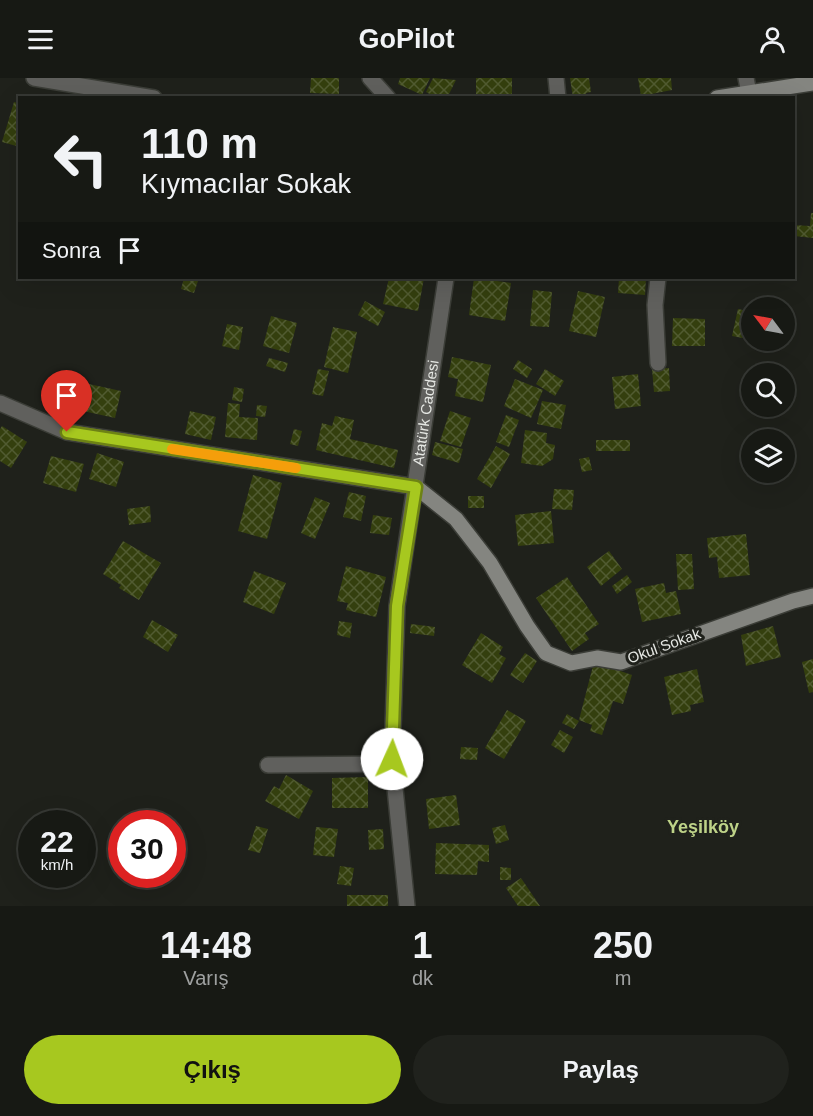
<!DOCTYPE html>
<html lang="tr">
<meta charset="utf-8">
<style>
:root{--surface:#171914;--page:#20221d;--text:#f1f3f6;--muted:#9ea0a0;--line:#363834;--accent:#a7c81f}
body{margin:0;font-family:Helvetica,sans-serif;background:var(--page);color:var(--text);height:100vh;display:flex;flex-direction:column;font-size:22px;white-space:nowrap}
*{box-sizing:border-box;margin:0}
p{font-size:20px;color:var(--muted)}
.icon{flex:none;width:33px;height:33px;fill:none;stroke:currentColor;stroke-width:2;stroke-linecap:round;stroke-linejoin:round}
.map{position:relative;height:828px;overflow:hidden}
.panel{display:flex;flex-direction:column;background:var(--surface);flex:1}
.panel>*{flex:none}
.top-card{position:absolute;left:18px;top:18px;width:777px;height:183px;border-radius:0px;box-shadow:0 6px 24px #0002,0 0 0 2px var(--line);background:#171914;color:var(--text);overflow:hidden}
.needle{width:39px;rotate:302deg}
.fabs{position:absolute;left:741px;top:219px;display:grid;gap:12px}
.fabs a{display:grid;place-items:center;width:54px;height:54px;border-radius:50%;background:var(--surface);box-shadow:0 6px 24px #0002,0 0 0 2px var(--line);font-size:30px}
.speed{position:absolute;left:18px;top:732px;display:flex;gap:12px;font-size:30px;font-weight:700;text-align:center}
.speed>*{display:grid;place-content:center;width:78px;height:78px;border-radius:50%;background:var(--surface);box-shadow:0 6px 24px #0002,0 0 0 2px var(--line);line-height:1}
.speed small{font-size:15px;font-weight:400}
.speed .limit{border:9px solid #d22;background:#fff;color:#111}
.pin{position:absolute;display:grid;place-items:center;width:51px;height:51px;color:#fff;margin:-62px -26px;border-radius:50% 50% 50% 0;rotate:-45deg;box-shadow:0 0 6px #0007}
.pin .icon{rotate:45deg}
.me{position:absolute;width:66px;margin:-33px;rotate:2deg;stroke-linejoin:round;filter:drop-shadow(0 0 4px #0008)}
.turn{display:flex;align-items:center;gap:21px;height:126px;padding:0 24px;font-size:27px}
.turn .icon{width:78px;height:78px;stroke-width:2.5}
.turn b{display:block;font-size:42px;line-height:51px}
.then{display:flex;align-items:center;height:57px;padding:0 24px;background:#0003;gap:12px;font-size:22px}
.eta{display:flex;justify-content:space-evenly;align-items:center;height:102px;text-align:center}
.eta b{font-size:36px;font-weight:600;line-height:42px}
.action{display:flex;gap:12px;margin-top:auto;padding:12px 24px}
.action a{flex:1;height:69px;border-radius:36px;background:var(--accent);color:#111;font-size:24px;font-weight:600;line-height:69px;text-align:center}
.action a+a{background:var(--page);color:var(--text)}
header{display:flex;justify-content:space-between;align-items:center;height:78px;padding:0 24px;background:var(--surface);font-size:27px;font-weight:600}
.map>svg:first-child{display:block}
.building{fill:url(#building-cross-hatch)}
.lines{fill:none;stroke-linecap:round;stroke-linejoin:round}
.street-casing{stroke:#3b3d37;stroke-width:18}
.secondary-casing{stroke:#3b3d37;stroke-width:18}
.street{stroke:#60605d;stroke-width:15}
.secondary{stroke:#848580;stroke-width:15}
.route-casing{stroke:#6d8214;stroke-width:15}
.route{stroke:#a7c81f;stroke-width:10}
.slow{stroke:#f59e0b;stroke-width:10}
.labels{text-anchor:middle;stroke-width:6;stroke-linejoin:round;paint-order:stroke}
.street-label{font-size:15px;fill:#e5e7e3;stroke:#1f211b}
.quarter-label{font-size:18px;font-weight:bold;fill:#bed388;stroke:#1f211b}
</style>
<header><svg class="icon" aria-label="menu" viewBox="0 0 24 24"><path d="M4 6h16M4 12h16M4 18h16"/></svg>GoPilot<svg class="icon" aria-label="person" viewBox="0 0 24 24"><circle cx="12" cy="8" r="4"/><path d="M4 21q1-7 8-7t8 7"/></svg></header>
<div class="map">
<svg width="813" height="828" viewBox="0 0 813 828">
<defs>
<pattern id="building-cross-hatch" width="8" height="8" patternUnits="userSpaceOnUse" patternTransform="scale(1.5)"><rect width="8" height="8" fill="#343f0e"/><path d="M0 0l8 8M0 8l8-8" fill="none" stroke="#515b31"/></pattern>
</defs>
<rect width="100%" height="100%" fill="#1f211b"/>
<!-- building -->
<path class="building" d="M311,0H339V16L310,15Z
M400,0H430L422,17L398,6Z
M433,0L456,2L447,20H437L426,14Z
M476,0H512V20H476Z
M570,0H589L591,14L586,15L587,20H573Z
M638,0H671L672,12L641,18Z
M14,24L20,26V69L2,64Z
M811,135H813V160L794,158V147L810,148Z
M184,200L198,203L194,215L181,211Z
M389,200H424L418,233L383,226Z
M474,200L511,205L505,243L469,237Z
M619,200H646L645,217L618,215Z
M533,212L552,214L549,249L530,248Z
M578,213L605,219L596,259L569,253Z
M365,223L385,234L378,248L358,237Z
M738,231L752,234L748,261L732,258Z
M271,238L297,245L289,275L263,268Z
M673,240L705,241V268H672Z
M227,246L243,249L239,272L222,268Z
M333,249L357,254L348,295L324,289Z
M452,279L491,287L483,324L455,318L458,301L448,299Z
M269,280L288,285L285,294L266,288Z
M518,282L532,291L527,300L513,291Z
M669,290L670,313L654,314L652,291Z
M318,291L329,293L323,318L312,316Z
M545,291L564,303L555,318L536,306Z
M638,296L641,328L615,331L612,299Z
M515,301L543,312L531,340L504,328Z
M89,306L121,313L115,340L83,333Z
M234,309L244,311L242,324L232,322Z
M542,323L566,327L561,351L537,346Z
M228,325L240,326L239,339L258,340L257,362L225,359Z
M257,327L267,328L265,339L256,338Z
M190,333L216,339L211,362L185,356Z
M450,333L471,340L461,369L440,363Z
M506,337L519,342L509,369L496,364Z
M335,338L354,342L350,361L398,372L394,390L316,372L322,345L332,348Z
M2,348L27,364L11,390L0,383V351Z
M294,351L302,353L298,368L290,366Z
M525,352L547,355L546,365L555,367L553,381L542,388L521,385Z
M596,362H630V373H596Z
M435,364L463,371L459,385L432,377Z
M496,368L510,376L491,410L477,401Z
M97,375L124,384L116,409L89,401Z
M51,378L84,386L76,414L43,405Z
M589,379L592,392L582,394L579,381Z
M253,397L282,405L267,461L238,453Z
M554,411L574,412L572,432L552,431Z
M349,414L366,418L361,443L343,439Z
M468,418H484V430H468Z
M315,419L330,425L315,461L301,455Z
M150,428L151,444L129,447L127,431Z
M551,433L554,465L518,468L515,437Z
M373,437L392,440L389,457L370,455Z
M746,456L750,497L719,500L717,479L709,480L707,460Z
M123,463L161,485L139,522L119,510L121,507L103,496Z
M609,473L622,491L601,508L587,489Z
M676,476H692L694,511L678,512Z
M346,488L386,499L376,539L346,532L348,525L337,523Z
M254,493L286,505L274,536L243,524Z
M627,497L632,504L617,516L612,508Z
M567,499L599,546L585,555L589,561L572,573L536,520Z
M664,505L666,515L676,513L681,536L642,544L635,511Z
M152,542L178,557L168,574L143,559Z
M339,543L352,545L350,560L337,557Z
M411,546L435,549L434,558L410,555Z
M773,548L781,579L746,588L741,557Z
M481,555L503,569L499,576L506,580L492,605L462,587Z
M525,575L537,583L523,605L510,597Z
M813,581V614L809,615L802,584Z
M594,584L632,597L623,626L613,623L602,657L590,653L592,647L579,642Z
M697,591L704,624L690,627L691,633L672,637L664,599Z
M507,632L526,643L504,681L485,670Z
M567,636L579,643L574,651L562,645Z
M560,652L573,659L564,675L551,667Z
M461,669L478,670L477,682L460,681Z
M286,697L313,713L299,741L265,723L274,708L279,711Z
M368,699V730H332V700Z
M456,717L460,747L429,751L426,721Z
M505,747L509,762L496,766L492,750Z
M256,748L268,751L260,775L248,772Z
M316,749L338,751L334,779L313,777Z
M383,751L384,771L369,772L368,752Z
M436,765L489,767V784L478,783L477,797L435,796Z
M340,788L354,790L351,808L337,806Z
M500,789L511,790V802H500Z
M521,800L540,828H518L506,810Z
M347,817H388V828H347Z"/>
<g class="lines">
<!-- street casing -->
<g class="street-casing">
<g id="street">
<path d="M34,0L154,20"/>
<path d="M370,0L388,20"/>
<path d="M556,0L558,20"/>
<path d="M746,0L749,15"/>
<path d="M658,285L655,227L658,200"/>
<path d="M0,325L67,354L416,409"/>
<path d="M268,687L392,686"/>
<path id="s1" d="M407,828L392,681L397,528L446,200"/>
</g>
</g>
<!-- secondary casing -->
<g class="secondary-casing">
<path id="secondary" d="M717,20L813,5
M416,409L456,441L490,485L527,548L546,575L571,585L597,580L621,584L793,523L813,518"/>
</g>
<!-- street -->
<use href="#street" class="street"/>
<!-- secondary -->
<use href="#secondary" class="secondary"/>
</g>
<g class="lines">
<!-- route casing -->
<g class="route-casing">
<path id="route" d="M67,354L416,409L397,528L392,681"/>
</g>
<!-- route -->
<use href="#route" class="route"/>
<!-- slow -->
<path class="slow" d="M172,371L296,390"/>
</g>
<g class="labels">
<!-- street labels -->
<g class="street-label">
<text dy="5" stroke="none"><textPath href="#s1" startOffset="496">Atatürk Caddesi</textPath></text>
<text transform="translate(664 568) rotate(-20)" y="5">Okul Sokak</text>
</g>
<!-- quarter labels -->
<g class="quarter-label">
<text x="703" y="755">Yeşilköy</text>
</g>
</g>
</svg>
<div class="fabs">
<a><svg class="needle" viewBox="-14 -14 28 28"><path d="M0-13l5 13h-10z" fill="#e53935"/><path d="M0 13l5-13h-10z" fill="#9ea0a0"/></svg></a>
<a><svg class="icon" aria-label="search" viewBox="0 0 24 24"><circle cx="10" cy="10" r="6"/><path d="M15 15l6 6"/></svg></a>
<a><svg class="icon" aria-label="layers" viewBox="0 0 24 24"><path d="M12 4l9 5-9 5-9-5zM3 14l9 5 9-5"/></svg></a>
</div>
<div class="speed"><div>22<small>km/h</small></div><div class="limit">30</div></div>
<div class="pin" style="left:67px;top:354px;background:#d93025"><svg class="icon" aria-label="arrive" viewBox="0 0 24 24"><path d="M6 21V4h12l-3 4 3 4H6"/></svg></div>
<svg class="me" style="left:392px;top:681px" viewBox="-20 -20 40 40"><circle r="19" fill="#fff"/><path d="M0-13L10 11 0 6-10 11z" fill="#a7c81f"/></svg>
<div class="top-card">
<div class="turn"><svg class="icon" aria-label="left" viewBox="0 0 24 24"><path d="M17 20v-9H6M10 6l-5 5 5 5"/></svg><div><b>110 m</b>Kıymacılar Sokak</div></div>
<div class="then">Sonra<svg class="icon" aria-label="arrive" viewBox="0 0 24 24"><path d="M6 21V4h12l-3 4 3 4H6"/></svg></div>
</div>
</div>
<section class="panel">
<div class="eta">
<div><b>14:48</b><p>Varış</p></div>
<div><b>1</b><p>dk</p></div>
<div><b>250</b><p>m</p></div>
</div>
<div class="action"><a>Çıkış</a><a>Paylaş</a></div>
</section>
